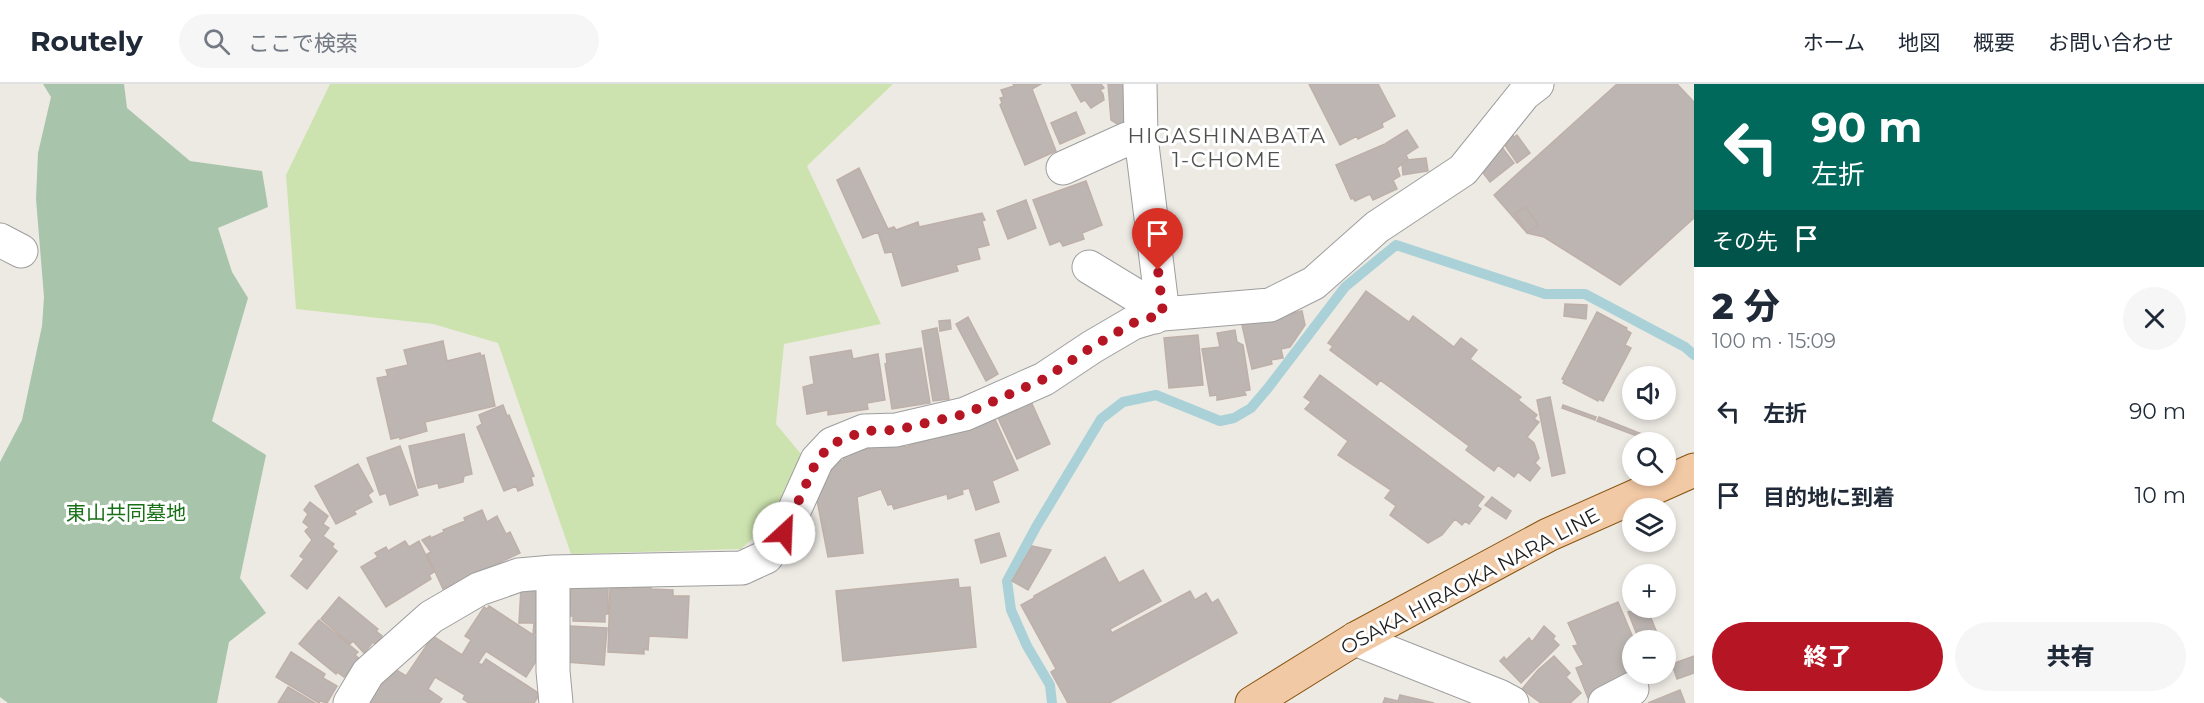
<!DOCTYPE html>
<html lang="ja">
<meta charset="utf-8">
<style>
:root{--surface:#fff;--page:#f6f6f7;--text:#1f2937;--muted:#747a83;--line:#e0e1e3;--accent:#b61524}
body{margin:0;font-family:Montserrat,"Noto Sans JP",sans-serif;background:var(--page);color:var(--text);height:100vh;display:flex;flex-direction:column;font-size:22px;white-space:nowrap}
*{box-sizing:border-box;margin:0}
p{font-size:20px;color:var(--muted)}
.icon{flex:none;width:33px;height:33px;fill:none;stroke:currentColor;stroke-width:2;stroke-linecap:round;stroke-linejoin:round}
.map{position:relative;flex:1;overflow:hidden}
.drawer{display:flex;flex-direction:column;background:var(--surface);width:510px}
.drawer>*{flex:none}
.top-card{background:#00695c;color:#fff;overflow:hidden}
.buttons{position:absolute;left:1622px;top:282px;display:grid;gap:12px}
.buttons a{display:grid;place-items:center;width:54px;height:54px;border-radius:50%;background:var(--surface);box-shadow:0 3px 9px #0003;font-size:30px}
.pin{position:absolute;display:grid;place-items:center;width:51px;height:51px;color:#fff;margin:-62px -26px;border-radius:50% 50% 50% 0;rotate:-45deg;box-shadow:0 0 6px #0007}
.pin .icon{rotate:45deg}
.me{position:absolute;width:66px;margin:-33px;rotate:25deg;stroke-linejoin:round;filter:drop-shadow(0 0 4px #0008)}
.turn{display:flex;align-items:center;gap:21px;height:126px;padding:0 18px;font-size:27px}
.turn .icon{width:78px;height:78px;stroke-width:2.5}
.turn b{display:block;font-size:42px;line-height:51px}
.then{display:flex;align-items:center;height:57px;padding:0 18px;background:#0003;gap:12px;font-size:22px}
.round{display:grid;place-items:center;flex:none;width:63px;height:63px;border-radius:32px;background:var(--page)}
.headline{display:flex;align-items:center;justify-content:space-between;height:102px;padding:0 18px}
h1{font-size:36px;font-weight:800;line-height:45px}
.button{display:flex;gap:12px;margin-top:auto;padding:12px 18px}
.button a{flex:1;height:69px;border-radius:36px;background:var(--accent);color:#fff;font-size:24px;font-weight:800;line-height:69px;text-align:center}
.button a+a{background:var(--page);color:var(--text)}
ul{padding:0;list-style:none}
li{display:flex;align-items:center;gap:18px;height:84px;padding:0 18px}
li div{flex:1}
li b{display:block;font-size:22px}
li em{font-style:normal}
header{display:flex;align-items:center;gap:36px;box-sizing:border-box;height:84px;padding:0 30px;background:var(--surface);border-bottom:2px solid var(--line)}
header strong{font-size:28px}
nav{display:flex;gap:33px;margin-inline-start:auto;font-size:21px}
.search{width:420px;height:54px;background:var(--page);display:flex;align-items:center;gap:15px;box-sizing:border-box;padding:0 21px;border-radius:33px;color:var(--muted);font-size:22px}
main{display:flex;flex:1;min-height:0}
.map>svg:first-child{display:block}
.grass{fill:#cde3af}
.cemetery{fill:#a8c4aa}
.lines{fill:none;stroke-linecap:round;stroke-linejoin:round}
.stream{stroke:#a9d1d7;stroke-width:10}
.building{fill:#bdb5b2;stroke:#beb0a8;stroke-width:1.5}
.minor-casing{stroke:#9e9e9e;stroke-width:35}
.major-casing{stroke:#88540f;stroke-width:35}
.minor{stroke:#fff;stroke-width:33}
.major{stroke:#f2c9a5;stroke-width:33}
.route{stroke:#b61524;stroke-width:10;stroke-dasharray:0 18}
.labels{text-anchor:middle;stroke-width:6;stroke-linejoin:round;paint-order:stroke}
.park-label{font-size:20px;fill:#187017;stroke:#fff}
.street-label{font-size:20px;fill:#1d1d1d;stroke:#fff}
.neighbourhood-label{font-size:21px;letter-spacing:1.5px;fill:#505050;stroke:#fff}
</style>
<header>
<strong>Routely</strong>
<div class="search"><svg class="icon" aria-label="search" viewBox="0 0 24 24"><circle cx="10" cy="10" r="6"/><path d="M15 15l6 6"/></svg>ここで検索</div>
<nav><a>ホーム</a><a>地図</a><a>概要</a><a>お問い合わせ</a></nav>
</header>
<main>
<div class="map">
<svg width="1694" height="619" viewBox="0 0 1694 619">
<rect width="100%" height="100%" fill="#edeae4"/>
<!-- grass -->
<path class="grass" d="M330,0H893L807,82L881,240L784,260L776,340L801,370L776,434L741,465L571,470L498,259L433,240L296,225L286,91Z"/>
<!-- cemetery -->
<path class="cemetery" d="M43,0H124L127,24L190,77L262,87L268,123L218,144L232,188L248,214L212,337L266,371L240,494L266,529L229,558L217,619H8L0,613V378L22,336L42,242L44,213L36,115L38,69L51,13Z"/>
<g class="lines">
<!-- stream -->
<path class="stream" d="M1052,619L1050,601L1027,562L1011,526L1007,497L1036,443L1101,335L1123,318L1156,311L1220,337L1234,334L1251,324L1268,304L1345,203L1396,161L1545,210H1585L1685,263L1694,271"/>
</g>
<!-- building -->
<path class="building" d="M1013,0H1041L1032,5L1056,67L1025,81L1000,21L1002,19L1000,14L1004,13L1001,6L1014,2Z
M1071,0H1101L1104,4L1100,6L1103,10L1104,16L1091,24L1085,16L1081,18Z
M1108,0H1124L1128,41L1122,43L1111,36Z
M1309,0H1378L1395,32L1382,39L1383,43L1358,55L1357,52L1340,61Z
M1617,0H1677L1694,18V134L1620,201L1544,153L1527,149L1494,111Z
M1076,28L1085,49L1060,60L1051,39Z
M1407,46L1418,63L1406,71L1408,75L1397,84L1400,92L1393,96L1397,105L1373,116L1370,110L1355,117L1353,114L1351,115L1336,81L1385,60Z
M1509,46L1514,53L1517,51L1530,69L1517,79L1504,60Z
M1501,62L1514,79L1490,98L1477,81Z
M1426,74L1428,87L1403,91L1402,80L1407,76Z
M859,84L888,145L894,143L896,146L918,138L919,143L982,129L985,136L982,137L989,161L977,164L980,175L956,181L958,187L902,202L892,168L885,169L878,148L863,154L837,96Z
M1086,97L1102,141L1082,149L1084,155L1063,162L1060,157L1050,161L1033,116Z
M1026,116L1036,144L1008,155L997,127Z
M1526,123L1538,141L1527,149L1515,129Z
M1366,207L1409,238L1413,232L1454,263L1461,254L1477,266L1470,275L1521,313L1518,316L1537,331L1534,335L1539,338L1527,353L1534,359L1539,374L1535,379L1540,384L1530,397L1518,388L1514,393L1498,381L1494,387L1466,366L1469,362L1380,296L1377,301L1330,266L1333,262L1328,259Z
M1565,220L1587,221L1586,235L1564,232Z
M1302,227L1305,241L1290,263L1281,265L1283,274L1271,276L1272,280L1252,285L1242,241Z
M1597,228L1627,244L1626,246L1631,249L1625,261L1631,264L1603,317L1599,315L1598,317L1563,299L1564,296L1562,295Z
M968,233L998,290L986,297L956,240Z
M950,236L951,245L940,247L939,237Z
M937,244L949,315L933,317L922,247Z
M1235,246L1237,258L1243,261L1250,306L1244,307L1246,311L1217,316V311L1210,312L1202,265L1220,263L1217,249Z
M1198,251L1203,301L1169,304L1164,254Z
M443,257L447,277L480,269L481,272L484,271L495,322L425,338L427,347L400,355V353L391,355L377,294L388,292L386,286L408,281L404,266Z
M921,264L930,319L892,325L885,280L887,279L886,270Z
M851,266L853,275L878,270L885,316L867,319L868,325L828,331V326L807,330L803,303L814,300L810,273Z
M1320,291L1484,413L1477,422L1481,425L1469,440L1465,437L1462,441L1455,435L1442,451L1428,459L1390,431L1396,422L1385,414L1391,406L1338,371L1348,357L1305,325L1311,318L1304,313Z
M1029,313L1050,360L1017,375L998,334L1001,332L999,327Z
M1550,313L1565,389L1552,392L1537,316Z
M503,321L507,332L509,331L534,392L531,393L533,401L518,407L516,402L504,407L477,343L482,340L479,331Z
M1563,321L1596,333L1595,336L1562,324Z
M994,333L1018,386L992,397L999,418L976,426L969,404L962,406L963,410L948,415L947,410L894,425L892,420L888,421L881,405L857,413L863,469L828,473L817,416L814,414L827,385L833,384V378L844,376L843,371L886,360L888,364L903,360L905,363Z
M1599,333L1642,350L1640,353L1597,337Z
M464,350L472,390L464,392L463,398L439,404L438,399L418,404L409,362Z
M400,362L418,411L390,421L386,409L380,411L367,374Z
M358,380L373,407L368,411L372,418L354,427L356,430L336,440L315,402Z
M1492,413L1511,427L1506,435L1485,421Z
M310,418L328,432L323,440L329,444L323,452L334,460L332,463L337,467L307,505L291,492L304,475L300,472L312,456L305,447L309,443L303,438L308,430L304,426Z
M482,426L487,438L497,432L506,450L510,448L520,469L443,505L427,470L431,468L422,456L430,452L431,454L444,448L443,446L465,437L464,434Z
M999,449L1006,472L981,479L975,456Z
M405,457L409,463L419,457L434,488L429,491L431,495L386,523L361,483L378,473L375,469L386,463L388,467Z
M1032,462L1051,466L1028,506L1012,497Z
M1105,473L1119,499L1143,486L1161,517L1110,545L1112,549L1190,507L1195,516L1206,509L1212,519L1218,515L1237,549L1109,619H1068L1051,588L1056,585L1021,521L1034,514V512Z
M958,495L959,504L970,503L976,563L843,577L836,507Z
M608,500V530H605V538L573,537V532H569L571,503Z
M633,500L651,501V505L673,506V512H689L687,554L649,552L648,566L644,565V570L608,568L610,504L632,505Z
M521,504L545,505L543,550H533L534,539H519Z
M339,513L378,545L376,547L382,552L376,561L373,558L364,569L353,557L350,560L321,535Z
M1618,518L1634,556H1632V590H1636L1588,614L1576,584L1584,581L1573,562L1578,561L1568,539Z
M489,522L541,556L545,563L526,593L486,567L478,579L482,581L486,575L540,610L534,619H469L463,615L465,611L435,593L428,605L442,615L439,619H367L384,594L388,596L395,585L406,592L433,552L462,571L471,556L465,552L484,523L487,525Z
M1641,524H1647L1659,554L1653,556H1639L1628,528Z
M319,536L358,568L355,571L361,576L344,593L337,588L336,590L299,560Z
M569,542L607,544L604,581L566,578Z
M1544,542L1555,552L1553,555L1559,561L1521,599L1500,577L1504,573L1506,576L1529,554L1532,558Z
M291,568L325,590L323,594L337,602L327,619L320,617L319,619L276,593Z
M1554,572L1570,589L1566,593L1581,609L1570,619H1541L1522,605L1538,586Z
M1694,572V589L1677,595L1672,580Z
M288,603L315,619H278Z
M1680,606L1685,619H1648Z
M1400,611L1434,619H1383L1385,614L1398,617Z"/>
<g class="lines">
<!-- minor casing -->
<g class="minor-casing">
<path id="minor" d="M1140,0L1141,53L1163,230
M1063,84L1127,55L1141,53
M0,156L21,167
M1089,183L1145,217L1155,233
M553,488V587L556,619
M1355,555L1499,612L1512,619
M350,619L368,589L431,533L479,505L519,491L553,488L742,484L766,473L784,449L817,376L832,360L864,347L896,346L965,330L1044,295L1092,263L1133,239L1163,230L1270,221L1314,199L1377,143L1463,86L1524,10L1537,0
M1605,619L1632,605"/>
</g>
<!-- major casing -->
<g class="major-casing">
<path id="major" d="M1252,619L1355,555L1548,451L1694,386"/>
</g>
<!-- minor -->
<use href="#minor" class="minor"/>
<!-- major -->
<use href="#major" class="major"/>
</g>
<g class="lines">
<!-- route -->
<path class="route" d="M784,449L817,376L832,360L864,347L896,346L965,330L1044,295L1092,263L1133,239L1163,230L1158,186"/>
</g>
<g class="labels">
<!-- park labels -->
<g class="park-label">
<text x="126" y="436">東山共同墓地</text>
</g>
<!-- street labels -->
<g class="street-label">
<text transform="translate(1470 497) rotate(-28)" y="7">OSAKA HIRAOKA NARA LINE</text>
</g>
<!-- neighbourhood labels -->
<g class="neighbourhood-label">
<text x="1227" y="59">HIGASHINABATA<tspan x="1227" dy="24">1-CHOME</tspan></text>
</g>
</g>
</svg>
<div class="buttons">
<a><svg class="icon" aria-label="sound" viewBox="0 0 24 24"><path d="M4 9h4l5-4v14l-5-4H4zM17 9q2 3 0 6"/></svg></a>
<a><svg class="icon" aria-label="search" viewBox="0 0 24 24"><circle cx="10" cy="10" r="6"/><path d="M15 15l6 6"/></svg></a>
<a><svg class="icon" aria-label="layers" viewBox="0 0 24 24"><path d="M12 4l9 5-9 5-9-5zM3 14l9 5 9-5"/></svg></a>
<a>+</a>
<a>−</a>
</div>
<div class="pin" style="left:1158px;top:186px;background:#d93025"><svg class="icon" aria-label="arrive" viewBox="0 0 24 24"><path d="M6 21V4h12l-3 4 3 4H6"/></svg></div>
<svg class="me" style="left:784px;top:449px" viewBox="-20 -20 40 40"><circle r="19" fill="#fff"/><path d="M0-13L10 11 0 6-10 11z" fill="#b61524"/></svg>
</div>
<section class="drawer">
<div class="top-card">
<div class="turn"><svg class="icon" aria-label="left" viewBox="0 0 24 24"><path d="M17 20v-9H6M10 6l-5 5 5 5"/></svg><div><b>90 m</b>左折</div></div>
<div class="then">その先<svg class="icon" aria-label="arrive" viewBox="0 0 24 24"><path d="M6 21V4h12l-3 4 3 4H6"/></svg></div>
</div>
<div class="headline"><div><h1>2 分</h1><p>100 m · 15:09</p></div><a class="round"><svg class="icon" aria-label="close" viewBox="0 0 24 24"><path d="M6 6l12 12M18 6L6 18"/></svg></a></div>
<ul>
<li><svg class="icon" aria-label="left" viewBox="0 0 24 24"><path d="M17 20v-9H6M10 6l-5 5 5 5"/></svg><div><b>左折</b></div><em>90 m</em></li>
<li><svg class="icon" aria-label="arrive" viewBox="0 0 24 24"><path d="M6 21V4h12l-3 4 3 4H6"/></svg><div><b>目的地に到着</b></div><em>10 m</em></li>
</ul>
<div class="button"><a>終了</a><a>共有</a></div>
</section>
</main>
